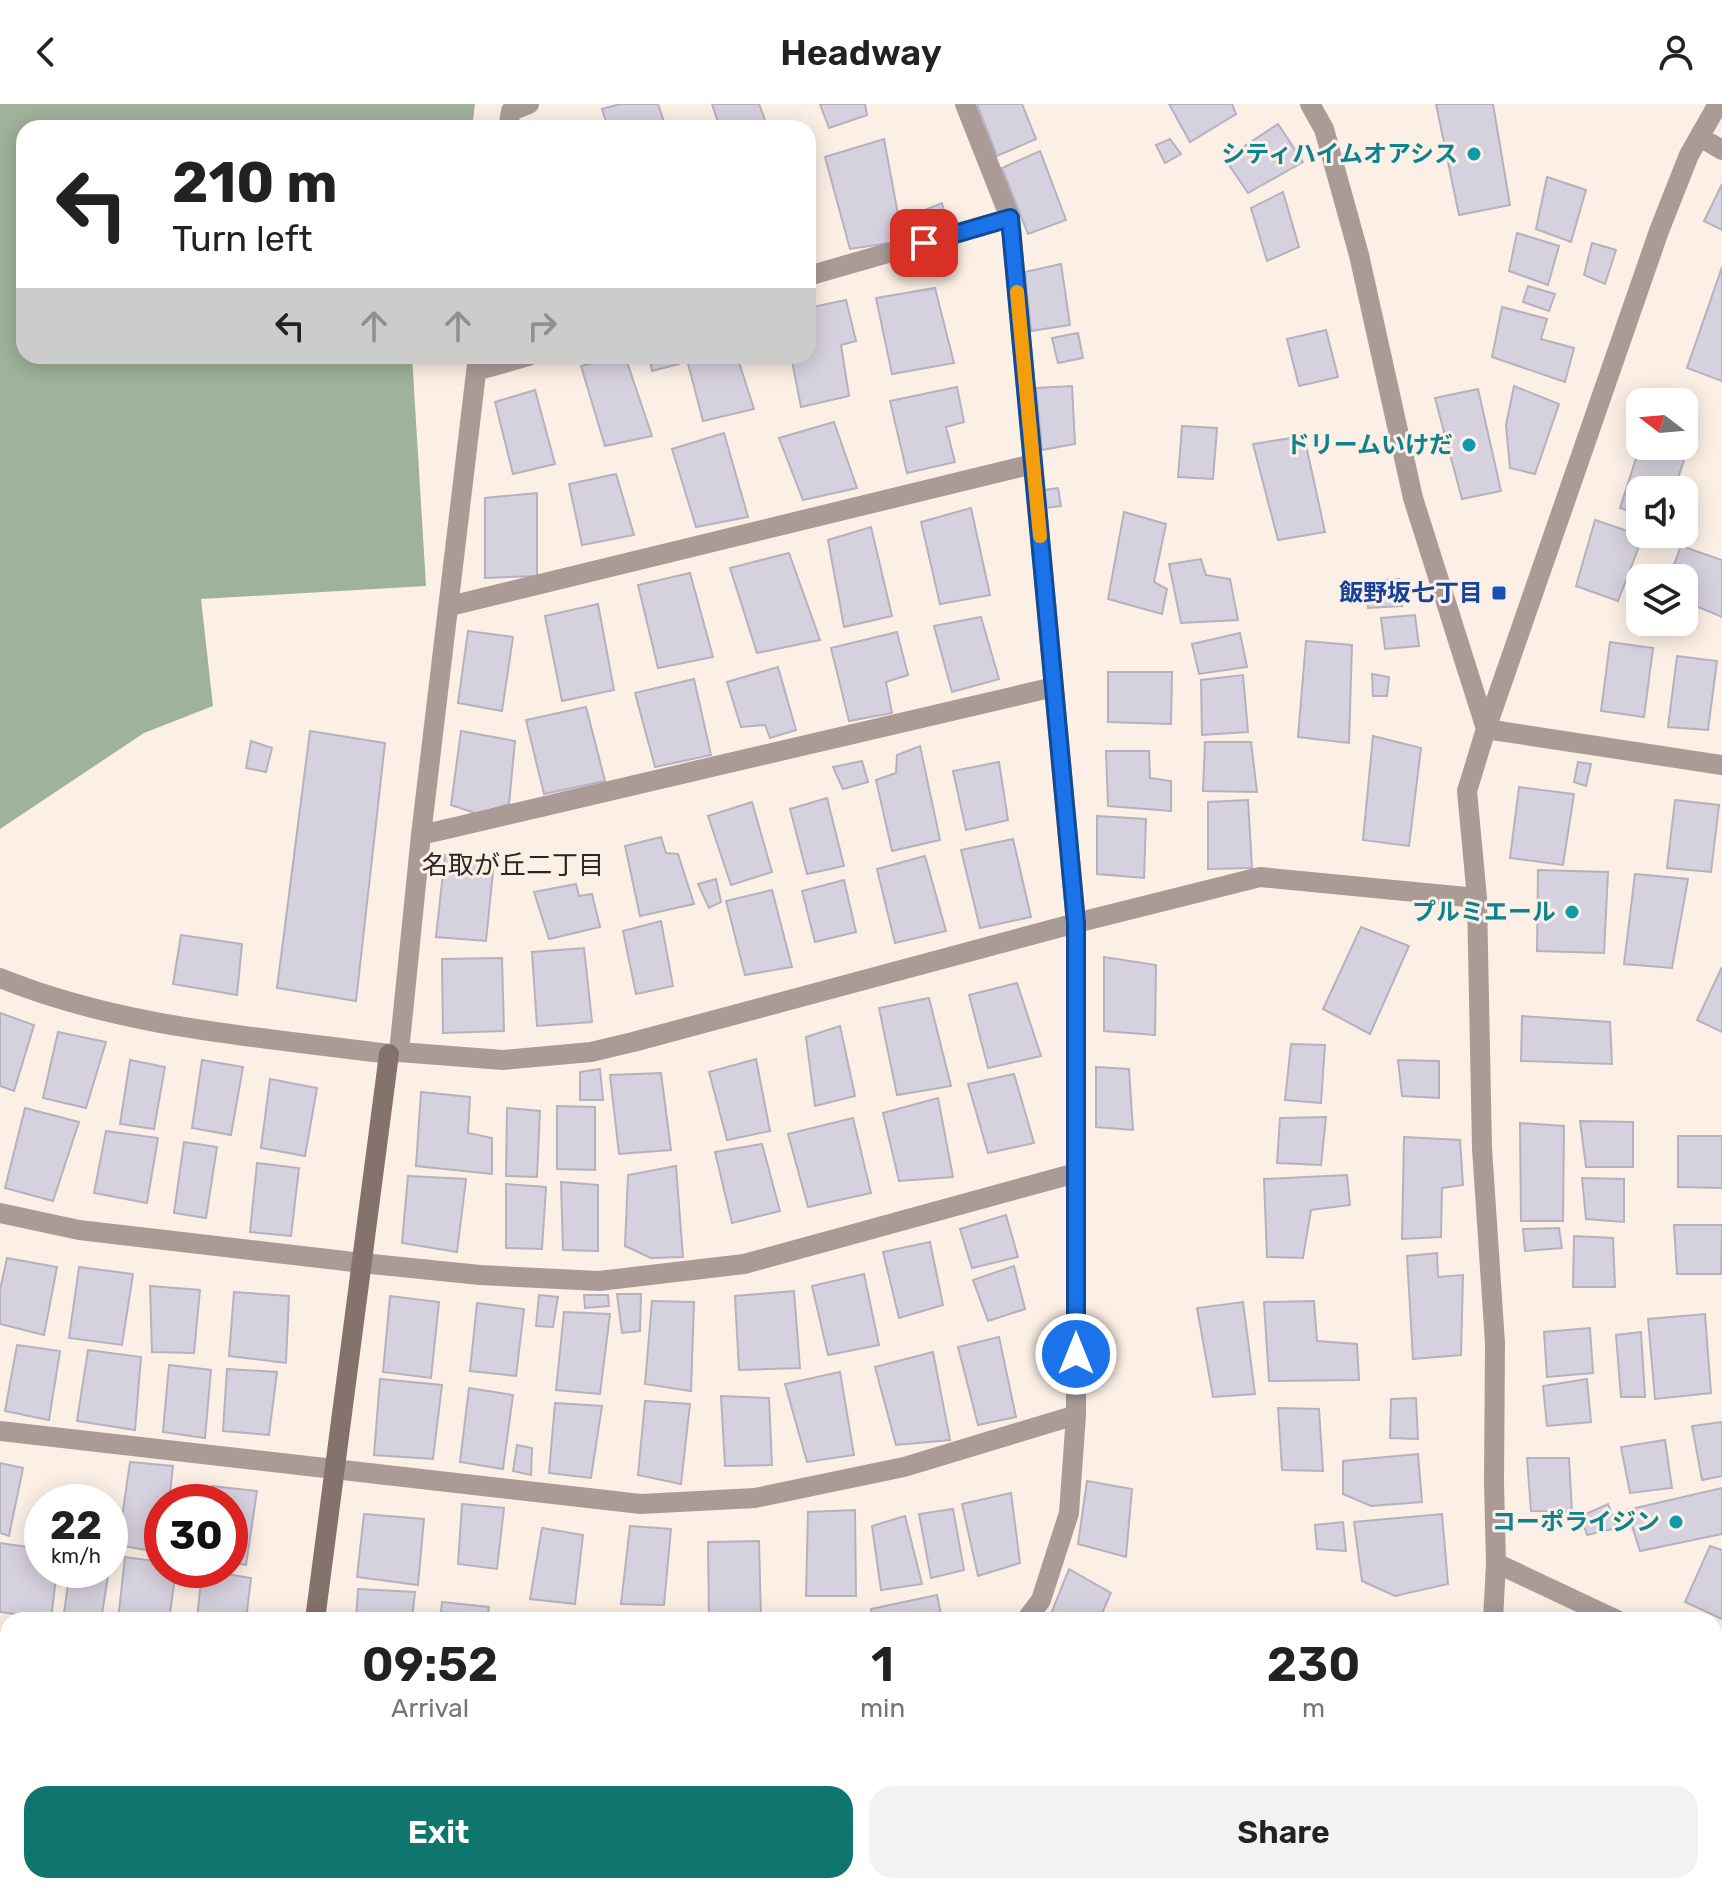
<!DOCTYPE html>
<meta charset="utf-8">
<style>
:root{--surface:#fff;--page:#f2f2f2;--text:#222;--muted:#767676;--accent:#0f766e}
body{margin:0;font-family:Rubik,"Noto Sans JP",sans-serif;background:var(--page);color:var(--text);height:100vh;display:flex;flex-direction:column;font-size:30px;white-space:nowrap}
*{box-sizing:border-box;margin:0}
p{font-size:26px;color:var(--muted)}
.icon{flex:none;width:44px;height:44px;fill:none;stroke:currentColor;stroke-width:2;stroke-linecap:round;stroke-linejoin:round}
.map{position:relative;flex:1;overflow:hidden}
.panel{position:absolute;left:0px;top:1508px;width:1722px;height:282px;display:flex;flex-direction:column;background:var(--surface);border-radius:24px 24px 0 0;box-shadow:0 4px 20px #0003}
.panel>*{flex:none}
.guide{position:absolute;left:16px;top:16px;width:800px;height:244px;border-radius:24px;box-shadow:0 4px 20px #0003;background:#fff;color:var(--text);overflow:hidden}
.needle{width:52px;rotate:286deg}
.tools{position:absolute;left:1626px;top:284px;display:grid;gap:16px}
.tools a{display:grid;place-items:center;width:72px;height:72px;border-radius:16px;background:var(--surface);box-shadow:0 4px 20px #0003;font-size:40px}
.speed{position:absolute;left:24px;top:1380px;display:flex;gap:16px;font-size:40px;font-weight:700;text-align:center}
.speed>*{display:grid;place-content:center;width:104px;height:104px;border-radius:50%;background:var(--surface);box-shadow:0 4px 20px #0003;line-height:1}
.speed small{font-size:20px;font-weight:400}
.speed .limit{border:12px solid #d22;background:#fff;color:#111}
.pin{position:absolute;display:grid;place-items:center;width:68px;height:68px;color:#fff;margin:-34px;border-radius:16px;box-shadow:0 4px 12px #0006}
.me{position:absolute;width:88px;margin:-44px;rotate:0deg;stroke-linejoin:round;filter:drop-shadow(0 0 6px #0008)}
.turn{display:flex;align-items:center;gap:28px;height:168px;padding:0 24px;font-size:36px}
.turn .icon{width:104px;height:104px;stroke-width:2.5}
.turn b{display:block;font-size:56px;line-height:68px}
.lanes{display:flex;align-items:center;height:76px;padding:0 24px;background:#0003;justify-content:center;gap:40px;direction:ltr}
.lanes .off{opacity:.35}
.eta{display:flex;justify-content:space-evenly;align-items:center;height:136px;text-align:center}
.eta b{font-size:48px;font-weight:600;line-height:56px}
.cta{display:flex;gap:16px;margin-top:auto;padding:16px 24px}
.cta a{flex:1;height:92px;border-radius:24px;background:var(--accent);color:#fff;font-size:32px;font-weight:600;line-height:92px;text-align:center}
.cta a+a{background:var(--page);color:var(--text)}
header{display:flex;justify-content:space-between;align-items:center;height:104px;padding:0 24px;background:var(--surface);font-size:36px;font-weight:600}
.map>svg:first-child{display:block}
.forest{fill:#9fb29a}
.building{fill:#d6d1de;stroke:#b5b1bd;stroke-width:2}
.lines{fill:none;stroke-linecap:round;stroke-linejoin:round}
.street{stroke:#aa9b97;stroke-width:20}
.secondary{stroke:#86726c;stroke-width:20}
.route-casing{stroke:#114b97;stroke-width:20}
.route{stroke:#1a73e8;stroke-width:14}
.slow{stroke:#f59e0b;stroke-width:14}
.culture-dot{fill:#0f9aa8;stroke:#fcf0e6;stroke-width:3}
.transit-dot{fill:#1a4fb4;stroke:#fcf0e6;stroke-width:3}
.labels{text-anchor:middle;stroke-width:6;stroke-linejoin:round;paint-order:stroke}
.culture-label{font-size:24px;font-weight:bold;fill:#0d838f;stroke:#fcf0e6;text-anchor:end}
.transit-label{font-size:24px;font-weight:bold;fill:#164399;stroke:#fcf0e6;text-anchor:end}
.neighbourhood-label{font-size:26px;fill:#2a2622;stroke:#fcf0e6}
</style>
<header><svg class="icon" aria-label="back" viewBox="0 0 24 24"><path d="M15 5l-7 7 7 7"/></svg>Headway<svg class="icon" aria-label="person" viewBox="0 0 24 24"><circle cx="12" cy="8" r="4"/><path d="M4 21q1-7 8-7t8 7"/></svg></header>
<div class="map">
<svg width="1722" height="1789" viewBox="0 0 1722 1789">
<rect width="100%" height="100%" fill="#fcf0e6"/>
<!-- forest -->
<path class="forest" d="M0,0H475L472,24H24V252H412L426,482L201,495L213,602L144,629L0,725Z"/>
<!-- building -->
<path class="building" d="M620,0H658L666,24H608L602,5Z
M712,0H759L768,24H720Z
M820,0H865L867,11L829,24Z
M977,0H1022L1036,35L997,52Z
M1169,0H1232L1236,10L1190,38Z
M1436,0H1493L1510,101L1459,111Z
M1278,20L1303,58L1248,89L1225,55Z
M884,35L903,137L850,145L825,53Z
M1170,35L1181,50L1165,59L1156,41Z
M1040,47L1066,116L1028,130L1002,64Z
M1547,73L1586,86L1571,138L1536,125Z
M1722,80V126L1704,117Z
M1283,88L1299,143L1267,157L1251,104Z
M942,99L948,123L925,129L917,109Z
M1517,129L1559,142L1548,181L1509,167Z
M1592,139L1616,146L1605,180L1584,171Z
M1061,160L1070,221L1031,227L1025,168Z
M1722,163V277L1687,264Z
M1528,182L1555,190L1549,207L1523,198Z
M935,184L954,259L892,270L876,194Z
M846,196L856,237L841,241L849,292L801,303L791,252H808V204Z
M1502,203L1547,215L1541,235L1574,244L1565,278L1492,253Z
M1326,226L1338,273L1299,282L1287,235Z
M1078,229L1083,254L1058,259L1052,234Z
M620,252H625L652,332L605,342L581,262Z
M649,252H678L679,260L652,267Z
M686,252H737L754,305L703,317Z
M1072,282L1075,340L1042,346L1036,284Z
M1514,282L1559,300L1535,370L1510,364L1506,321Z
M957,283L964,318L946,323L955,358L907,369L890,297Z
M1478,285L1501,387L1462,395L1435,294Z
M535,286L555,360L513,370L495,298Z
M834,318L857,384L803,396L779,334Z
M1182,322L1217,324L1213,375L1178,373Z
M724,329L748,413L696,423L672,345Z
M1304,332L1325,428L1278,436L1253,340Z
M1640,342H1661L1686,350L1674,386H1640V411L1620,404Z
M616,370L634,431L582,441L569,380Z
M1058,384L1061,402L1046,404L1043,386Z
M537,389V472L485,474V394Z
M971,404L990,491L940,500L921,418Z
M1124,408L1166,420L1154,478L1167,485L1162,510L1108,495Z
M1595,416L1643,432L1618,497L1576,482Z
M871,423L892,512L844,523L828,436Z
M1681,442L1722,456V513L1684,497V474H1669Z
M789,449L820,536L757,549L730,464Z
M1201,455L1206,471L1230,475L1238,516L1181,519L1169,460Z
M690,469L713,553L658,564L638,481Z
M1399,475L1402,502L1368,504L1365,477Z
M598,500L614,586L562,597L545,512Z
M1415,511L1419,542L1385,545L1381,514Z
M981,513L999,575L952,588L934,522Z
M468,527L513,533L502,607L458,599Z
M897,528L908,571L886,578L892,609L849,617L831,544Z
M1240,529L1247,563L1199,570L1192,540Z
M1306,537L1352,541L1349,639L1298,633Z
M1610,538L1653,544L1644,613L1601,607Z
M1677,552L1717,557L1708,626L1668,623Z
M778,563L796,626L770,634L765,621L741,623L727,578Z
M1108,568H1172L1171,620L1108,618Z
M1372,570L1389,573L1387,592H1373Z
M1243,571L1248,628L1202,631L1201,576Z
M694,575L711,651L655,663L635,589Z
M586,603L605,677L544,690L526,616Z
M310,627L385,639L356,897L277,884Z
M461,627L515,637L509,700L478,710L451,701Z
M1373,632L1421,644L1409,742L1363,736Z
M251,637L272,644L266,668L246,664Z
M1205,638H1251L1257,688L1203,687Z
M920,642L940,736L892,747L876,676L896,669L897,651Z
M1106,647H1149L1150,674L1171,677V707L1108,702Z
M862,657L868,678L843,685L833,663Z
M999,658L1008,716L966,726L953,667Z
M1578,658L1591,660L1586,682L1574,678Z
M1519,683L1574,690L1563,761L1510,754Z
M827,694L844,762L807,770L790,705Z
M1248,696L1252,764L1208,765V698Z
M1675,696L1719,701L1711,768L1667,764Z
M752,698L772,768L731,781L708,712Z
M1097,712L1146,715L1144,774L1097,770Z
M661,733L666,749L678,750L694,800L640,812L625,742Z
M1013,735L1031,813L980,824L961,746Z
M445,751L494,758L486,837L436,833Z
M925,752L946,827L895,839L877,765Z
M1538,766L1608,768L1604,849L1537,847Z
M1635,770L1688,775L1672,864L1624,860Z
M716,775L721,798L709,804L698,780Z
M844,776L856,828L815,838L802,787Z
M576,780L579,792L592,790L600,823L549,835L534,788Z
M772,786L792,863L745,871L726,797Z
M661,817L673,882L636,890L623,827Z
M1361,823L1409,842L1370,930L1323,905Z
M181,831L242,840L237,891L173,880Z
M584,844L592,918L537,922L532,848Z
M1104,853L1156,861L1155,931L1104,927Z
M502,854L504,927L443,929L442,855Z
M1722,863V928L1697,916Z
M1017,879L1041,952L988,964L969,891Z
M929,894L951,982L897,991L879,904Z
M0,909L34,921L14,987L0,982Z
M1522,912L1610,918L1612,960L1521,957Z
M840,922L855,992L815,1002L806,933Z
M58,928L106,938L86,1004L43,994Z
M1291,940L1325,941L1321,999L1285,996Z
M756,955L770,1027L727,1036L709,968Z
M130,956L165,963L154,1025L120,1020Z
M202,956L243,963L231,1031L192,1024Z
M1398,956L1439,957V994L1402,992Z
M1096,963L1129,965L1133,1026L1096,1023Z
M600,965L603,996H580V968Z
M661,969L671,1046L619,1050L610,971Z
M1014,970L1034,1039L988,1049L968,980Z
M270,975L317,984L305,1052L261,1044Z
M421,988L470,993L468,1029L492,1034V1070L416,1062Z
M938,994L953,1073L899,1077L883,1009Z
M557,1002L595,1003V1066L557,1065Z
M25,1004L79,1018L53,1097L5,1084Z
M507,1004L540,1007L537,1073L506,1072Z
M1326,1013L1321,1061L1277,1059L1280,1014Z
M853,1014L871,1089L808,1103L788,1030Z
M1580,1017L1633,1018V1063H1586Z
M1520,1019L1564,1022L1563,1117H1521Z
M106,1027L158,1034L147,1099L94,1089Z
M1678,1032H1722V1084L1678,1083Z
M1404,1033L1460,1036L1463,1081L1442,1084L1441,1133L1402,1135Z
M184,1038L217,1043L206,1114L174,1109Z
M762,1040L780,1107L732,1119L715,1048Z
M257,1059L299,1064L291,1132L250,1128Z
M676,1062L683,1153L651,1154L625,1142L628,1071Z
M1347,1071L1350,1101L1311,1106L1303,1154L1267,1153L1264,1075Z
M408,1072L466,1075L457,1148L402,1139Z
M1582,1074L1624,1075V1118L1586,1115Z
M561,1078L598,1081V1147L563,1146Z
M506,1080L546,1083L542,1145L506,1144Z
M1006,1111L1018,1153L972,1164L960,1125Z
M1674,1121H1722L1721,1170H1677Z
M1559,1124L1562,1144L1525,1147L1523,1125Z
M1574,1132L1613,1134L1615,1183H1573Z
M930,1138L943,1201L899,1214L883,1148Z
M1437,1149L1438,1173L1463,1171L1461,1251L1413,1255L1407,1152Z
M7,1154L57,1163L44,1231L0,1220V1186Z
M1014,1162L1025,1205L988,1217L973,1176Z
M79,1163L133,1170L122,1241L69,1234Z
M864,1170L879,1241L828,1251L812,1182Z
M150,1182L200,1186L194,1249L152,1248Z
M794,1187L800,1264L739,1266L735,1192Z
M234,1188L289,1192L286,1259L229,1252Z
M617,1190H641L640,1227L622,1229Z
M539,1191L558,1193L553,1223L536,1222Z
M584,1191H608L609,1202L585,1204Z
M390,1192L439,1198L431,1274L383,1268Z
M652,1197L694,1198L691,1287L645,1280Z
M1314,1197L1317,1237L1357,1240L1359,1276L1269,1277L1264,1198Z
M1243,1198L1255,1290L1213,1293L1197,1204Z
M477,1199L524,1205L516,1272L470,1267Z
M564,1208L610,1210L600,1290L556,1286Z
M1705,1210L1711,1289L1655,1295L1648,1215Z
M1590,1224L1593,1269L1547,1273L1544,1228Z
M1641,1228L1645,1293H1621L1616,1231Z
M999,1233L1016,1313L978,1321L958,1243Z
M17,1241L60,1247L49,1316L5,1307Z
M88,1246L141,1253L135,1326L77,1317Z
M933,1248L950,1336L896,1341L875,1263Z
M169,1261L211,1266L205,1334L163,1328Z
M227,1265L277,1268L269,1331L223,1327Z
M840,1268L854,1351L807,1358L785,1280Z
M380,1275L442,1281L433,1355L374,1351Z
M1587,1275L1591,1318L1547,1322L1543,1282Z
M469,1284L513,1291L503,1365L460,1358Z
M721,1292L769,1294L772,1361L725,1362Z
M1416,1294L1418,1335L1390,1334L1391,1295Z
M645,1297L690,1300L681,1380L638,1371Z
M555,1299L602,1302L591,1374L549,1369Z
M1278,1304L1319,1305L1323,1367L1282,1366Z
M1722,1318V1372L1702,1376L1692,1322Z
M1665,1336L1672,1384L1630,1389L1621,1343Z
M517,1341L532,1344L531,1371L513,1367Z
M1418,1350L1422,1398L1371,1402L1343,1390V1357Z
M1527,1354H1569L1572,1408L1531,1407Z
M130,1358L173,1362L169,1398H162V1449L118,1441Z
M0,1359L23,1364L9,1432L0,1429Z
M1087,1377L1132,1385L1126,1453L1078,1440Z
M212,1382L257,1387L246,1461L230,1458V1398H211Z
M1722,1384V1430L1640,1447L1627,1406Z
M1011,1389L1020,1459L978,1472L962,1400Z
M462,1400L504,1404L497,1465L458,1460Z
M1608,1400L1617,1424L1587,1431L1581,1412Z
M953,1405L964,1466L931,1474L919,1410Z
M855,1406L856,1492H806L808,1408Z
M364,1410L424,1415L418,1481L357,1473Z
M1442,1410L1448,1480L1395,1492L1362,1477L1354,1418Z
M905,1412L922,1480L881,1486L872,1422Z
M1343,1418L1346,1447L1317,1445L1315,1421Z
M630,1422L671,1425L664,1501L621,1500Z
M542,1424L583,1431L575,1500L530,1495Z
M759,1437L761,1515L709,1514L708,1438Z
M0,1439L42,1445V1466H57L51,1515L0,1508Z
M1710,1442L1722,1446V1515L1685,1498Z
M125,1453L162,1458V1466H176L169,1516H118Z
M1069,1465L1111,1489L1099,1516L1049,1515Z
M70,1466H109L101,1516H63Z
M202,1466L251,1474L246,1516H197Z
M358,1485L415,1488L412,1516H356Z
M937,1491L942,1516H873L871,1505Z
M442,1498L489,1503L487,1516H440Z
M528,1509L575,1515L574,1516H527Z
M1722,1616V1696L1714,1707V1627Z
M323,1782H372L371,1789L323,1786Z
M407,1782H455L454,1789H440L407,1784Z
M528,1782H580L579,1789H527Z
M635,1782H678L677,1789H634Z
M1175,1782H1247V1789H1176Z
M1287,1782H1372L1373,1789H1288Z
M1398,1782H1441V1789H1399Z
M1606,1782H1675L1682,1787L1680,1789H1600Z"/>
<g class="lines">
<!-- street -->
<path class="street" d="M965,0L1010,114L1076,819V1311L1069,1409L1041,1496L1026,1516
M1310,0L1324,25L1359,151L1413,394L1486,625L1722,661
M508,24L511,7L529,0
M1700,33L1722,46
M808,172L1010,114
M476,267L529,252
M450,502L1033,360
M421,731L1054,583
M0,874C123,924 259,933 389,950L399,948L503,956L591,948L633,938L1076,819L1260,773L1477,794
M399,948L421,731L478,252
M0,1109L79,1126L362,1159L480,1171L599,1177L744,1160L1076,1069
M0,1327L641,1400L755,1394L904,1363L1076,1311
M1493,1516L1496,1459
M1617,1516L1496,1459L1494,1378L1495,1239L1482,1044L1477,794L1467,687L1486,625L1659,127L1689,51L1718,0
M0,1541L8,1542
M1714,1559L1722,1563
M0,1768H8
M1544,1782L1552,1789
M501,1789V1782
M611,1789V1782
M862,1789V1782
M1471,1789L1473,1782"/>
<!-- secondary -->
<path class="secondary" d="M315,1516L389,950
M283,1789L284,1782"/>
</g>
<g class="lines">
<!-- route casing -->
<g class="route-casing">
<path id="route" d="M924,139L1010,114L1076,819V1250"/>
</g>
<!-- route -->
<use href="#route" class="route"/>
<!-- slow -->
<path class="slow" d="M1017,188L1040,432"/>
</g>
<!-- markers -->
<g class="culture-dot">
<circle cx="1474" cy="50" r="8"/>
<circle cx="1469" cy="341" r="8"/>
<circle cx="1572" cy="808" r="8"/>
<circle cx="1676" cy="1418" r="8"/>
</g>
<rect class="transit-dot" x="1491" y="481" width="16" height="16" rx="4"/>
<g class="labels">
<!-- culture labels -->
<g class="culture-label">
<text x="1458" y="58">シティハイムオアシス</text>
<text x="1453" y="349">ドリームいけだ</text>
<text x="1556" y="816">プルミエール</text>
<text x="1660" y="1426">コーポライジン</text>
</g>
<!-- transit labels -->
<g class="transit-label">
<text x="1483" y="497">飯野坂七丁目</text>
</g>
<!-- neighbourhood labels -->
<g class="neighbourhood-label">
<text x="513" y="770">名取が丘二丁目</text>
</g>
</g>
</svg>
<div class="tools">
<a><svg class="needle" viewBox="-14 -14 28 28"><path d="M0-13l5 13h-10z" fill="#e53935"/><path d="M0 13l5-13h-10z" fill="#767676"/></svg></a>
<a><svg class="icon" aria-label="sound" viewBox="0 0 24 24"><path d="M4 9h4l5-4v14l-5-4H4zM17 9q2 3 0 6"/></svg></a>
<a><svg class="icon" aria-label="layers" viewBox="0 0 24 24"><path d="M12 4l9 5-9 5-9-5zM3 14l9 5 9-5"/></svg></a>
</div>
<div class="speed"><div>22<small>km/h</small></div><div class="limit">30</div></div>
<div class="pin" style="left:924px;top:139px;background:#d93025"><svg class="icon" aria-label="arrive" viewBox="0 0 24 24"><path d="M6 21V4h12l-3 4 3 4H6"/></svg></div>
<svg class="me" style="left:1076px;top:1250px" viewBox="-20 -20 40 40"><circle r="17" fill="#1a73e8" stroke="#fff" stroke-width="3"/><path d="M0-11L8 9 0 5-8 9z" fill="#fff"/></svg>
<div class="guide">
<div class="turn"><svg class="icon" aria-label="left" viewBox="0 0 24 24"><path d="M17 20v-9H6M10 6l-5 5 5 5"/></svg><div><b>210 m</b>Turn left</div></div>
<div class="lanes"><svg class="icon" aria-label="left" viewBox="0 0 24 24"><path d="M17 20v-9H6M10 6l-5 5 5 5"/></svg><svg class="icon off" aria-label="ahead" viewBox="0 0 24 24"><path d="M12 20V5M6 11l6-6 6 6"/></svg><svg class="icon off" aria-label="ahead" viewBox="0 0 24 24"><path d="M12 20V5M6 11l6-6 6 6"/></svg><svg class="icon off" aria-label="right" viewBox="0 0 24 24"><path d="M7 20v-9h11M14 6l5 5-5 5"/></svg></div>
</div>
<section class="panel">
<div class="eta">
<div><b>09:52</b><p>Arrival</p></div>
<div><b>1</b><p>min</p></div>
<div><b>230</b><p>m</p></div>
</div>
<div class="cta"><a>Exit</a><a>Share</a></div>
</section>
</div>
